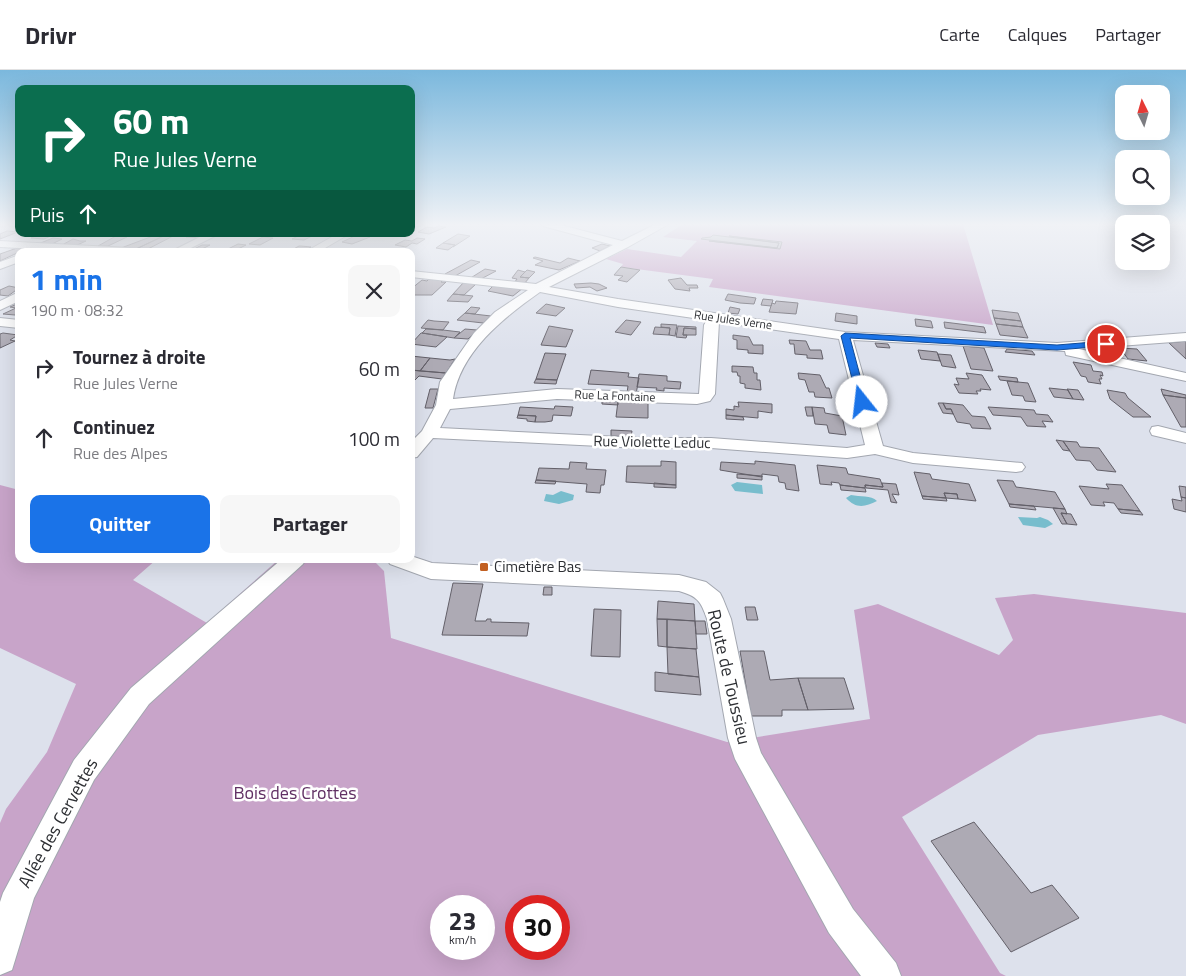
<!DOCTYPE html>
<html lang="fr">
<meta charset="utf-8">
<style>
:root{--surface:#fff;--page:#f7f7f7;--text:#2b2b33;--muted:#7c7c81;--line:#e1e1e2;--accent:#1a73e8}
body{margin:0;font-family:"Titillium Web",sans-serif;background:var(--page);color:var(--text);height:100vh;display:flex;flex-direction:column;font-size:19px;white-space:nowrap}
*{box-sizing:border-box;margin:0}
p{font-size:16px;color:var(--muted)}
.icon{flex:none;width:28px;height:28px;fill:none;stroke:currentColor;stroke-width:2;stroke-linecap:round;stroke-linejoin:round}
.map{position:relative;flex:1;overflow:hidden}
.details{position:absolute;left:15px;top:178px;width:400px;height:315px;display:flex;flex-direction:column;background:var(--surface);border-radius:10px;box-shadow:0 5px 20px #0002}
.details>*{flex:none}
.guide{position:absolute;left:15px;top:15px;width:400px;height:152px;border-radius:10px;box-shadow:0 5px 20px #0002;background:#0b6e4f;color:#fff;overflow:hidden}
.needle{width:32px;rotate:355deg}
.controls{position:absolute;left:1115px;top:15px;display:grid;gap:10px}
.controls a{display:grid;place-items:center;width:55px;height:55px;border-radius:10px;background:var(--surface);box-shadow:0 5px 20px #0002;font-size:25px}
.speed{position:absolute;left:430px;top:825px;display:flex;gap:10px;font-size:25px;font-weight:700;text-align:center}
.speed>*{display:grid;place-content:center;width:65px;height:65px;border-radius:50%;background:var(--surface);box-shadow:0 5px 20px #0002;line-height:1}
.speed small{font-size:12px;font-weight:400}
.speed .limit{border:8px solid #d22;background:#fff;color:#111}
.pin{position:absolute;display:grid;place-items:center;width:42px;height:42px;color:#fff;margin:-21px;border:2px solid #fff;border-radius:50%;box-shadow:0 1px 5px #0007}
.me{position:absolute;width:55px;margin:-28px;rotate:344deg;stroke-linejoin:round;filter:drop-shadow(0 0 4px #0008)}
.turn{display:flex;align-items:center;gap:18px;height:105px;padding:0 15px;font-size:22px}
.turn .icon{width:65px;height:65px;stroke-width:2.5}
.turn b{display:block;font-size:35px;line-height:42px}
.then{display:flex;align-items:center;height:48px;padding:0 15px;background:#0003;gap:10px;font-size:19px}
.round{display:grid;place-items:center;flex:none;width:52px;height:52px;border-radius:10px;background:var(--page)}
.overview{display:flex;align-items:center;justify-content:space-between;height:85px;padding:0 15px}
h1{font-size:30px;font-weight:700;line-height:38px;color:var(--accent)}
.button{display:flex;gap:10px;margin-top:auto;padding:10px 15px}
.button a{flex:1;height:58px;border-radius:10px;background:var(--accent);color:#fff;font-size:20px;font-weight:700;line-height:58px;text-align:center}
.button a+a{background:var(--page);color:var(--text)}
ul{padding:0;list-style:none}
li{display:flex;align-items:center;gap:15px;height:70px;padding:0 15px}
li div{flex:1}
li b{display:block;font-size:19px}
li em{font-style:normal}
header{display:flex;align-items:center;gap:30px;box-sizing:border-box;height:70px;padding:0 25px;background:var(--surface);border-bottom:1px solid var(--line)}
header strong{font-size:24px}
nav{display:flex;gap:28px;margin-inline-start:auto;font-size:18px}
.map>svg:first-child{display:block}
.green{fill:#c8a4c9;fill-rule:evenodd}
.water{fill:#78bdcd}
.building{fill:#adaab4;stroke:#636069}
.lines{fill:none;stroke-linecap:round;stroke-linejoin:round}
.minor-casing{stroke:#a3a7b0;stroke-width:2}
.minor{fill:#fff;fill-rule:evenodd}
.route{fill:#1a73e8;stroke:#114b97}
.poi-dot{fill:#c26022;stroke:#fff;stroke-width:2}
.labels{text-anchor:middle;stroke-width:5;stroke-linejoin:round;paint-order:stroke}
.far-street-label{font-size:12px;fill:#2d2f33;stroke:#fff}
.street-label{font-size:15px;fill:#2d2f33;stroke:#fff}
.poi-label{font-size:15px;fill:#2d2f33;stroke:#fff;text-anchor:start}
.near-street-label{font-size:18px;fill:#2d2f33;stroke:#fff}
.near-park-label{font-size:18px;fill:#613064;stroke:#fff}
</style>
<header>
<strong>Drivr</strong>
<nav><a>Carte</a><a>Calques</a><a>Partager</a></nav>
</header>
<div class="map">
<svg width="1186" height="906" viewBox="0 0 1186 906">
<rect width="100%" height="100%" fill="#dde1ec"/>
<!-- green -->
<path class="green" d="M683,154H963L993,255L709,217L713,209L621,197L623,194L606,189L627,179L681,187L697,171L663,167Z
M0,415L19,420V489H157L133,510L207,553L279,489H372L384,501L391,568L727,672L870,649L854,540L878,534L999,585L1013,570L995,528L1034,524L1186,543V654L1161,645L1038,665L902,747L1000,903L1006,906H0V753L6,739L47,682L76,614L0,578ZM441,836H484V879H441ZM516,836H559V879H516Z"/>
<!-- water -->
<path class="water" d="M737,412L762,415L763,424L735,421L731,415Z
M561,421L574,425L573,430L559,434L544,431L546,424L553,425Z
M851,425C860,427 871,425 877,431C865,437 856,439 846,428Z
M1018,447L1037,448L1040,447L1048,450L1053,454L1045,458L1023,455Z"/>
<!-- building -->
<path class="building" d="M438,156L446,157L429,164L418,162L427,157L434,158Z
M7,161L18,162L0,169V164Z
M40,164H55L44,169L31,168Z
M193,164H210L200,168L186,167Z
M302,164H316L304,170L292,169Z
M458,164L470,166L453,177L455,175L443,173Z
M357,165L370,167L352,174L342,172Z
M713,165L729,167L779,173L777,178L701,169L702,168L711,167Z
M116,166L127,167L108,176H98Z
M153,166L161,167L136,179L121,178Z
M164,166H173L146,180L136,179Z
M729,166L782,172L780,179L709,171L777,178L779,173Z
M263,167L273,168L260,175L249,174Z
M53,168L62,169L50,175L38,174Z
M417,168L425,169L417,174L412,173L406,177L395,175L405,170L412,171Z
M73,169L80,171H86L75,176L62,175Z
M443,173L455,175L448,180L436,178Z
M238,174L246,175L234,181H224Z
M602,174L610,176L600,181L592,178Z
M202,175H210L198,181H190Z
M299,176H301L311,177L304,181H290Z
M17,178H28L0,191V184Z
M535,187L560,193L568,188L580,191L559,200L535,195L543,191L533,188Z
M471,190L480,192L455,206L445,204Z
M621,197L640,200L627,212L618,210L623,206L614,205Z
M485,199L496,201L479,210L469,209Z
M518,200L525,202L520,207L529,208L524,214L514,213L517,209L512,208Z
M527,200L535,202L529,208L520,207Z
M681,208L687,215H697L698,218H689L690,221L675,219L668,210Z
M429,209L443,210L441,212H446L432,225H411V219L422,210L427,211Z
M464,212L476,214L464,225L453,224Z
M591,213L599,214L607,218L597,221L590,217L576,218L574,214Z
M494,215L523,218L513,226L488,221Z
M9,216L19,218L8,226L0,225V220Z
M453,224L464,225L473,226L468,232L447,231Z
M728,224L756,228L754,234L740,233L725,230Z
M763,229L773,230L771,236L761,235Z
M776,231L798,233L796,244L769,242L772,233L775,234Z
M19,233V243L15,245L3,244L16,238L10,237Z
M546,234L565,238L556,246L536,243Z
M471,237L480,238L475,244L465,243Z
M730,237L740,239L738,244L728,243Z
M992,240L1018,243L1021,251L994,248Z
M465,243L491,246L483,253L457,250Z
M836,243L857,246V254L835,251Z
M994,248L1021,251L1023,257L996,254Z
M915,249L931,251L933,258L916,256Z
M428,250L434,251L449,252L443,260L421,258Z
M626,250L641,252L631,265L615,262Z
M944,252L984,257L986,263L945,258Z
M661,254L677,255L675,266L669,265L670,258L661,257Z
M996,254L1023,257L1028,268L1000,265Z
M549,256L573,260L566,277L541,275Z
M678,256L696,257V259L684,258L683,265H687L686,268L676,267Z
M655,257L670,258L669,265L653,264Z
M684,258L696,259V265H683Z
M426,259L443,260L460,262L454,268L422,263Z
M465,259L477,260L468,269L454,268Z
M3,263L18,265L10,270L15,271L0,278V264Z
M421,263H422L447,267L436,277L411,274Z
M733,265L749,267L753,275H763V284L748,283V280L737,279V270L733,269Z
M789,270L806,271L810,280H821L823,289L807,288V285L795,284L794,274H790Z
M1186,271V289L1169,273Z
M875,273L888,274L890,278L877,277Z
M963,276L984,278L993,301L971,299Z
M1120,278L1137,279L1147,291L1128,289Z
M1007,279L1032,281L1035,285L1005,282Z
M918,280L937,282L940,291L921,289Z
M545,283L566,284L557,310L536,309Z
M938,284L951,285L956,298L942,296Z
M411,286L430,288L420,301L411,300Z
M430,288L450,290L455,289L446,303L420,301Z
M1073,292L1091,295L1093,301L1102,302L1103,306L1100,305L1102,309H1099L1101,314L1088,312L1086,307L1081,306Z
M732,296L753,297L754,303H757V310H760L761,320L745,318V314L740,313V306H738L737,302H732Z
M411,300L446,303L442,309L419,306L414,311H411Z
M591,300L629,303L628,307L639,308L636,324L627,323L628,316L588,314Z
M798,303L820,305L826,318H829L832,328L815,327L814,322H809L805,310L799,309Z
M966,303L982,305L991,320L980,319L981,321H976L978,324L959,323L954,314L959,315L956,308L969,309Z
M639,304L667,306V311L681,312L680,319L664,318V321L656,320L657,318L637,317Z
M998,306L1017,308L1018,312L1000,310Z
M536,309L557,310L556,314L534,313Z
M1007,311L1028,313L1036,332L1025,331L1023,326L1012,325Z
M1049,318L1068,320L1073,329L1054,327Z
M430,319H438L433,338H425Z
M1067,319L1078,320L1084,330L1073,329Z
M1161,319L1186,325V328L1163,325Z
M1107,320L1125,323L1128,328L1151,347H1133L1110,329Z
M1163,325L1186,328V357H1181Z
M602,330L618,331V335L602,334Z
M618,331L648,333V348L616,347Z
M738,332L772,334V343L758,341V348L726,345V339L734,340V336L739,337Z
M938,333H943L946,339H951L953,344L943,343Z
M943,333L963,335L972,346L985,347L991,359L972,358L970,354L957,352L951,339H946Z
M555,336L573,337L571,346L553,345L552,351L545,352H535L536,346L518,345L520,337L554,339Z
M805,337H812L813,346H807Z
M812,337L824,338L825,343L842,346L846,365L829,363L827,355L815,354Z
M988,337L1034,340L1036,344L1048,345L1053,352L1042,351L1046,357L1027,356L1021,347L993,345Z
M518,345L536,346L535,352L527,351V349L517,348Z
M726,345L743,347L744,350L726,349Z
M611,360L632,361L631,367L611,366Z
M1056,370L1063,371L1070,381L1063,380Z
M1063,371L1077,372L1080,377L1099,378L1116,402L1097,400L1090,391L1076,390Z
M661,391L676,392V415L626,412L627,396H661Z
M755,391L795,395L799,421L786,419L785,413L779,412L778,406L762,404V407L720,400L721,392L755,394Z
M570,392L587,393L586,399L606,400L604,415H601L600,423L586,422L587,414L536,410L539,398L569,399Z
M817,395L846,398L848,404L880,409L883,417L865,415V418L840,415L839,413L831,412L832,415L820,414Z
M914,402L930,404L932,409L969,414L976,431L958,429L957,424L944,423L946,428L922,426Z
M737,404L762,406V410L737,408Z
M536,410L556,411L555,414L535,413Z
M997,410L1013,411L1016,417L1055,422L1065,439L1009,434Z
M654,413L676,415V418L654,417Z
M882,413L896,414L899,425L892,424L897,433L891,432L888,420L866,418L865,415L883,417Z
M1106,414L1122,415L1140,441L1118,439L1114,433L1103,432L1105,436L1091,435L1079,416L1109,419Z
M840,415L865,418L866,422L841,420Z
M1179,416L1186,417V428L1181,427Z
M944,423L957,424L958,429L946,428Z
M922,426L946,428L947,431L923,429Z
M1181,427L1186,428V442L1174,439L1172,429L1182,431Z
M1009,434L1034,436L1036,440L1010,437Z
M1053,438L1065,439L1067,444L1061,443L1067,454H1062Z
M1118,439L1140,441L1143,445L1121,443Z
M1061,443L1071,444L1077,455L1067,454Z
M453,513L483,514L475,551H486L487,549H491V552L529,553L527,566L442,565Z
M544,517H552V525H543Z
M658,531L694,534L695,551L657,549Z
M745,537H755L758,550H747Z
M594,539L621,540L620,587L591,586Z
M657,549H667V577L658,576Z
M667,549L695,551L697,579L667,577Z
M695,551H705L707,564H696Z
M667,577L696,579L699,607L668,604Z
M740,581H764L770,610L798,608L808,640H782V646H751Z
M655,602L699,607L701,625L655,621Z
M798,608H844L854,639L808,640Z
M974,752L1031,823L1052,815L1079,848L1011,882L931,771Z"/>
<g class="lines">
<!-- minor casing -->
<g class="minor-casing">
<path id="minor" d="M541,154H557L622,171L656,154H669L628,177L549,217L618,229L845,262L1057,273L1186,263V271L1079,279L1186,303V311L1066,285L1065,281L853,270L883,376L913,383L1022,393L1025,397L1022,401L1016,402L913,393L875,384L847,388L711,378H641L433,368L417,387L411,388V372L422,361L436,335L440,312L474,263L495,242L528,220L411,207V201L536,214L613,175L543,156ZM540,222L618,237L707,250L704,255L699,324L557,319L453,329C460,282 503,248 540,222ZM719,252L839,269L865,375L847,378L711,368H641L440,358L450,339L557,329L697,334L710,331L715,324Z
M206,164H219L185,181H172Z
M337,164H349L320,181H307Z
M0,171L130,178L135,181H76L0,177Z
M19,185V192L0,199V192Z
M19,222V231L0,240V231Z
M0,248L19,250V258L0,256Z
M1158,356L1186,363V373L1152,365L1150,361L1152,357Z
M411,486L432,493L679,505L706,512L720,523L723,529L731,549L756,668L761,683L853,839L896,893L901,906H861L829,863L735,689L728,668L707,549C701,531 697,526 679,521L431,509L390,494L387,489H411Z
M282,489H306L303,494L149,634L94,710L34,828L12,900L0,905V832L3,823L74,690L131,618Z"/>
</g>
<!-- minor -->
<use href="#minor" class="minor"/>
</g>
<!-- sky -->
<linearGradient id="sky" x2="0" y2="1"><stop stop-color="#7bb8dd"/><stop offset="0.55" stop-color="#f0f2f6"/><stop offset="1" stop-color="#f0f2f6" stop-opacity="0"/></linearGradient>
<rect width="1186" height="281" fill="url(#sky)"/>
<!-- route -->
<path class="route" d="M845,263L1057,275L1106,271L1110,274L1106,276L1057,280L850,268L867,332L862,334L858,332L841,266Z"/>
<!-- markers -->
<rect class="poi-dot" x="479" y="492" width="10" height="10" rx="2.5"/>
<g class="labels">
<!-- far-street labels -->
<g class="far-street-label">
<text transform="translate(733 250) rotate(8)" y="4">Rue Jules Verne</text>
<text transform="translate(615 326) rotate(2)" y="4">Rue La Fontaine</text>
</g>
<!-- street labels -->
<g class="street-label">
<text transform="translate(652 372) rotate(1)" y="5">Rue Violette Leduc</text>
</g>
<!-- poi labels -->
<g class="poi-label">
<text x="494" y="502">Cimetière Bas</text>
</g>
<!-- near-street labels -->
<g class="near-street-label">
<text transform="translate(729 607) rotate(77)" y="6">Route de Toussieu</text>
<text transform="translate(58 753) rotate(-61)" y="6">Allée des Cervettes</text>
</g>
<!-- near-park labels -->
<g class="near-park-label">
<text x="295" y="729">Bois des Crottes</text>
</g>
</g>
</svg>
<div class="controls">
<a><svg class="needle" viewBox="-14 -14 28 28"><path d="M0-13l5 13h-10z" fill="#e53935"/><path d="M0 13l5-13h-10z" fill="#7c7c81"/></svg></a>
<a><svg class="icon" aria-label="search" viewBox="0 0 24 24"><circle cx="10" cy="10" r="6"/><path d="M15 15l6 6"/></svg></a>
<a><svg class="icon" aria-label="layers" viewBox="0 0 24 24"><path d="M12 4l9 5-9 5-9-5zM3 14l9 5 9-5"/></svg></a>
</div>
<div class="speed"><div>23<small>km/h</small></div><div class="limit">30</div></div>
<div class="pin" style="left:1106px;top:274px;background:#d93025"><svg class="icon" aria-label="arrive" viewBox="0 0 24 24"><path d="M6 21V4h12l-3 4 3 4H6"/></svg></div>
<svg class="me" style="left:862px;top:332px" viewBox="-20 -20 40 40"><circle r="19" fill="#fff"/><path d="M0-13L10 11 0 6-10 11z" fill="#1a73e8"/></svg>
<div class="guide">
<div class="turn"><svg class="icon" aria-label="right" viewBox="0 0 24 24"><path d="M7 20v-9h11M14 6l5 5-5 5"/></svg><div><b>60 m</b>Rue Jules Verne</div></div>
<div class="then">Puis<svg class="icon" aria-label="ahead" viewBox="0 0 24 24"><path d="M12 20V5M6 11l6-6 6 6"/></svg></div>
</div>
<section class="details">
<div class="overview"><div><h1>1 min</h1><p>190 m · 08:32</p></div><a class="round"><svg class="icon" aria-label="close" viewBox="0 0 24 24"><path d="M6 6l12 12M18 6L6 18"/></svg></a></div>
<ul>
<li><svg class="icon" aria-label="right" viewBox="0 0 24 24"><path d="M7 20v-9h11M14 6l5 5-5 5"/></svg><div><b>Tournez à droite</b><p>Rue Jules Verne</p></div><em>60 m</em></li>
<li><svg class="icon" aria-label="ahead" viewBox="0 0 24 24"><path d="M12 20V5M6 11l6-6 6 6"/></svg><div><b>Continuez</b><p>Rue des Alpes</p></div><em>100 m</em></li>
</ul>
<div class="button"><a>Quitter</a><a>Partager</a></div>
</section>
</div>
